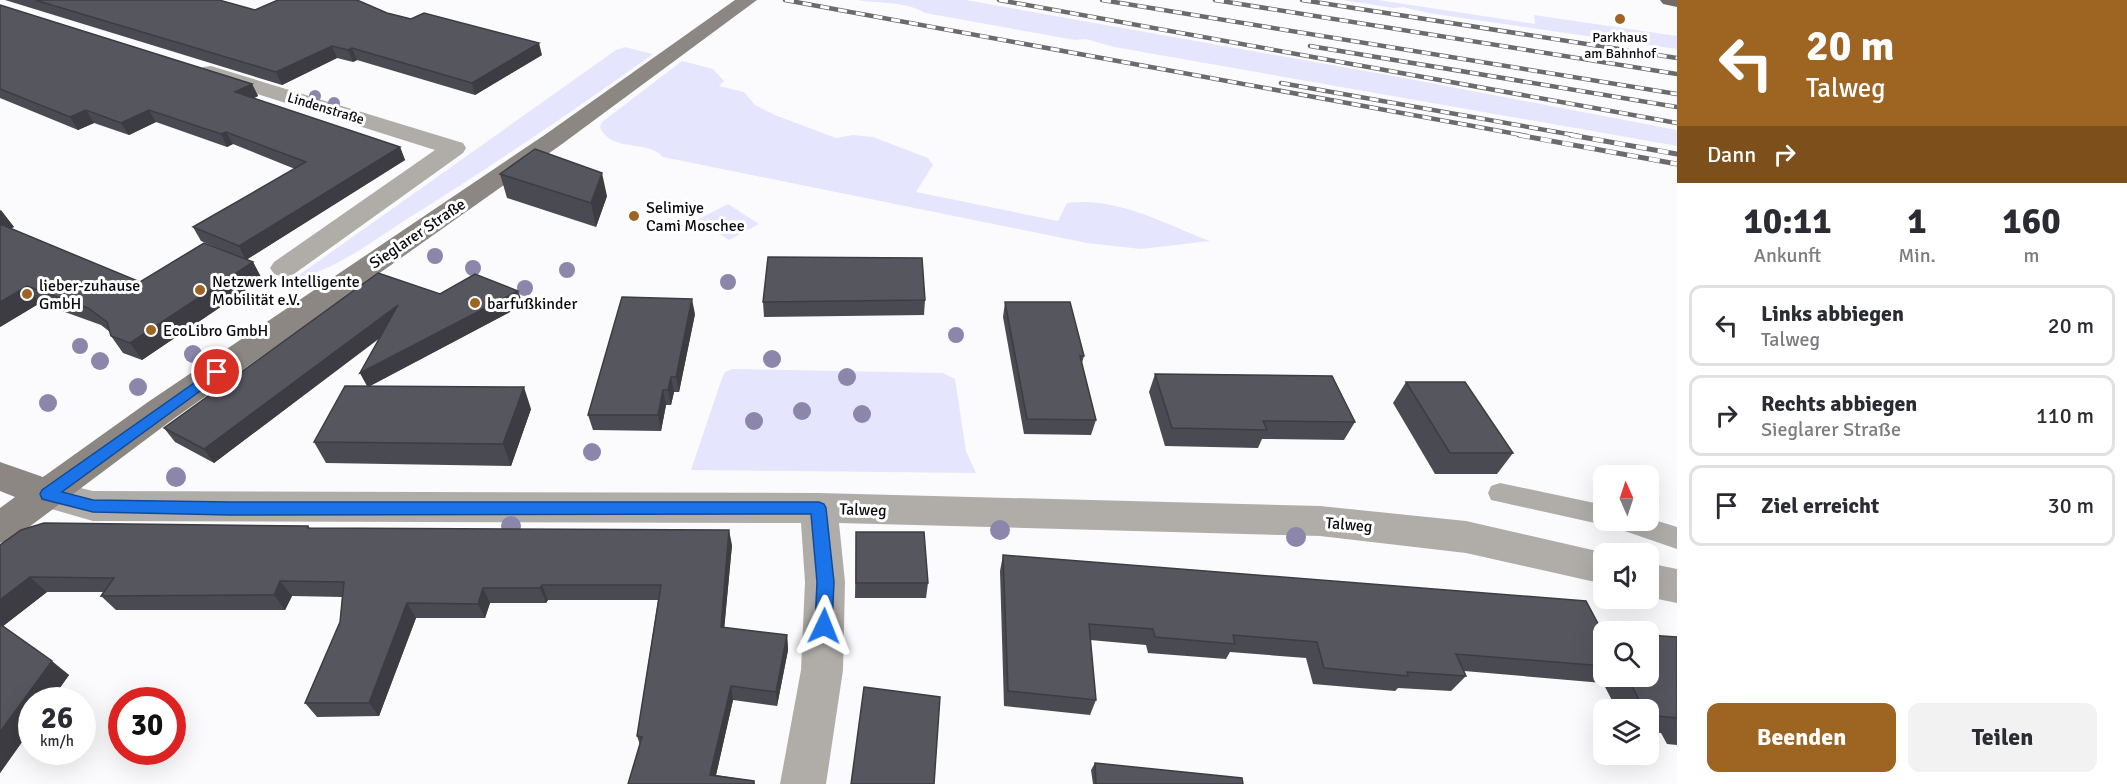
<!DOCTYPE html>
<html lang="de">
<meta charset="utf-8">
<style>
:root{--surface:#fff;--page:#f2f2f3;--text:#2b2b33;--muted:#7c7c81;--line:#e1e1e2;--accent:#9d6422}
body{margin:0;font-family:Signika,sans-serif;background:var(--page);color:var(--text);height:100vh;display:flex;flex-direction:column;font-size:22px;white-space:nowrap}
*{box-sizing:border-box;margin:0}
p{font-size:20px;color:var(--muted)}
.icon{flex:none;width:33px;height:33px;fill:none;stroke:currentColor;stroke-width:2;stroke-linecap:round;stroke-linejoin:round}
.map{position:relative;flex:1;overflow:hidden}
.panel{display:flex;flex-direction:column;background:var(--surface);width:450px}
.panel>*{flex:none}
.guide{background:#9d6422;color:#fff;overflow:hidden}
.needle{width:39px;rotate:357deg}
.fabs{position:absolute;left:1593px;top:465px;display:grid;gap:12px}
.fabs a{display:grid;place-items:center;width:66px;height:66px;border-radius:12px;background:var(--surface);box-shadow:0 6px 24px #0002;font-size:30px}
.speed{position:absolute;left:18px;top:687px;display:flex;gap:12px;font-size:30px;font-weight:700;text-align:center}
.speed>*{display:grid;place-content:center;width:78px;height:78px;border-radius:50%;background:var(--surface);box-shadow:0 6px 24px #0002;line-height:1}
.speed small{font-size:15px;font-weight:400}
.speed .limit{border:9px solid #d22;background:#fff;color:#111}
.pin{position:absolute;display:grid;place-items:center;width:51px;height:51px;color:#fff;margin:-26px;border:3px solid #fff;border-radius:50%;box-shadow:0 2px 6px #0007}
.me{position:absolute;width:66px;margin:-33px;rotate:2deg;stroke-linejoin:round;filter:drop-shadow(0 0 4px #0008)}
.turn{display:flex;align-items:center;gap:21px;height:126px;padding:0 30px;font-size:27px}
.turn .icon{width:78px;height:78px;stroke-width:2.5}
.turn b{display:block;font-size:42px;line-height:51px}
.then{display:flex;align-items:center;height:57px;padding:0 30px;background:#0003;gap:12px;font-size:22px}
.eta{display:flex;justify-content:space-evenly;align-items:center;height:102px;text-align:center}
.eta b{font-size:36px;font-weight:700;line-height:42px}
.cta{display:flex;gap:12px;margin-top:auto;padding:12px 30px}
.cta a{flex:1;height:69px;border-radius:12px;background:var(--accent);color:#fff;font-size:24px;font-weight:700;line-height:69px;text-align:center}
.cta a+a{background:var(--page);color:var(--text)}
ul{padding:0;list-style:none}
li{display:flex;align-items:center;gap:18px;height:81px;margin:0 12px 9px;padding:0 18px;border:3px solid var(--line);border-radius:12px}
li div{flex:1}
li b{display:block;font-size:22px}
li em{font-style:normal}
main{display:flex;flex:1;min-height:0}
.map>svg:first-child{display:block}
.green{fill:#e5e6fd}
.lines{fill:none;stroke-linecap:round;stroke-linejoin:round}
.lane{fill:#b0ada9;fill-rule:evenodd}
.street{fill:#b0ada9;fill-rule:evenodd}
.secondary{fill:#8c8782;fill-rule:evenodd}
.primary{fill:#736c66;fill-rule:evenodd}
.rail-far1-casing{stroke:#6b6b6f;stroke-width:4.5}
.rail-casing{stroke:#6b6b6f;stroke-width:5}
.rail-far1{stroke:#fff;stroke-width:3;stroke-dasharray:9;stroke-linecap:butt}
.rail{stroke:#fff;stroke-width:4;stroke-dasharray:11;stroke-linecap:butt}
.tree{fill:#8b86aa}
.wall{fill:#4a4a52}
.shaded-wall{fill:#3c3c42}
.building{fill:#56565f;stroke:#3c3c42;stroke-width:1.5}
.route{fill:#1a73e8;stroke:#114b97;stroke-width:1.5}
.poi-dot{fill:#9d6422;stroke:#fff;stroke-width:2}
.labels{text-anchor:middle;stroke-width:6;stroke-linejoin:round;paint-order:stroke}
.far-poi-label{font-size:14px;fill:#0b0b0f;stroke:#fff}
.far-street-label{font-size:14px;fill:#0b0b0f;stroke:#fff}
.poi-label{font-size:16px;fill:#0b0b0f;stroke:#fff;text-anchor:start}
.street-label{font-size:16px;fill:#0b0b0f;stroke:#fff}
</style>
<main>
<div class="map">
<svg width="1677" height="784" viewBox="0 0 1677 784">
<rect width="100%" height="100%" fill="#fbfbfd"/>
<!-- green -->
<path class="green" d="M858,0H966L1399,77L1677,130V146L1114,47L1086,39L1075,40L925,13C906,1 879,4 858,0Z
M1342,0H1378L1535,24L1534,15L1677,36V49L1428,13L1403,7L1394,8Z
M625,47L653,54C572,112 489,168 404,221C376,239 328,275 296,277L616,50Z
M682,61L713,69L724,81L719,86L744,92L755,105L775,115L836,138L853,135L873,137L928,158L933,165L916,192L1058,221L1067,203C1116,196 1165,224 1210,241L1141,249L1087,243L663,157C647,139 611,153 600,127L602,122Z
M728,204L759,224L729,240L697,220Z
M732,369L943,373L955,379L966,451L976,473L691,470L722,378L725,372Z"/>
<g class="lines">
<!-- lane -->
<path class="lane" d="M1500,483L1604,505V520H1648V518L1677,527V549L1613,527L1611,523L1604,525L1491,500L1488,493L1491,486Z"/>
<!-- street -->
<path class="street" d="M211,66L463,143L466,148L463,153L294,274L284,277L274,274L270,268L274,262L435,150L203,77L200,72L203,67Z
M47,480L93,491L819,493L1320,506L1466,521L1610,554H1604V584L1466,553L1320,536L839,523L845,582L843,670L826,784H780L801,670L805,582L801,523L93,521L34,504L29,494L34,484Z
M1648,563L1677,569V603L1648,597Z"/>
<!-- secondary -->
<path class="secondary" d="M735,0H757L562,144L172,420L13,539L0,543V508L15,497L0,491V462L43,477L148,402L546,134Z"/>
<!-- primary -->
<path class="primary" d="M1660,0H1677V7L1663,4Z"/>
<!-- rail-far1 casing -->
<g class="rail-far1-casing">
<path id="rail-far1" d="M785,0L1527,136
M999,0L1677,123
M1102,0L1677,94
M1215,0L1677,74
M1302,0L1677,58
M1310,46L1677,107
M1281,83L1579,136"/>
</g>
<!-- rail casing -->
<g class="rail-casing">
<path id="rail" d="M1519,135L1677,164
M1571,135L1677,154"/>
</g>
<!-- rail-far1 -->
<use href="#rail-far1" class="rail-far1"/>
<!-- rail -->
<use href="#rail" class="rail"/>
</g>
<!-- trees -->
<g class="tree">
<circle cx="315" cy="96" r="6"/>
<circle cx="334" cy="103" r="6"/>
<circle cx="435" cy="256" r="8"/>
<circle cx="473" cy="268" r="8"/>
<circle cx="567" cy="270" r="8"/>
<circle cx="728" cy="282" r="8"/>
<circle cx="525" cy="288" r="8"/>
<circle cx="956" cy="335" r="8"/>
<circle cx="80" cy="346" r="8"/>
<circle cx="193" cy="354" r="9"/>
<circle cx="772" cy="359" r="9"/>
<circle cx="100" cy="361" r="9"/>
<circle cx="847" cy="377" r="9"/>
<circle cx="138" cy="387" r="9"/>
<circle cx="48" cy="403" r="9"/>
<circle cx="802" cy="411" r="9"/>
<circle cx="862" cy="414" r="9"/>
<circle cx="754" cy="421" r="9"/>
<circle cx="592" cy="452" r="9"/>
<circle cx="176" cy="477" r="10"/>
<circle cx="511" cy="526" r="10"/>
<circle cx="1000" cy="530" r="10"/>
<circle cx="1296" cy="537" r="10"/>
</g>
<!-- wall -->
<path class="wall" d="M5,0H219L255,10L387,13L542,55L475,95L357,60L353,62L337,58L282,85Z
M0,5L252,84L258,96L254,98L400,147L405,160L246,260L201,241L193,227L295,169L233,144L227,147L156,122L129,135L94,123L78,130L0,98Z
M500,174L607,196L596,227L507,198Z
M0,210L14,227L10,228L140,282L253,262L262,279L142,360L123,353L111,336L110,332L101,325L40,303L0,327Z
M518,291L523,305L370,386L531,409L511,466L326,463L314,442L367,386L360,373L380,338L214,463L175,442L164,428L440,294Z
M925,300L924,315L764,317L763,302Z
M1005,302L1084,356L1082,363L1096,420L1091,435L1024,434L1003,317Z
M695,314L679,392H674L671,405H666L661,431L593,430L588,415Z
M1155,374L1355,422L1344,440L1262,439L1258,448L1165,446L1149,392Z
M1406,382L1513,453L1497,474H1435L1393,403Z
M308,526L310,528L732,545L724,628L787,635L788,650L777,706L733,700L716,775L754,781L755,784H628L640,745L637,736L658,600H548L546,603H490L485,618H416L379,716L317,717L305,703L340,622L342,597L292,596L285,610H116L101,596L103,592H47L3,626L69,675L0,773V545Z
M856,532L928,583L926,598H855Z
M1003,555L1604,632V676H1648L1677,637V745L1667,744L1661,733L1648,732V710H1617L1603,683L1464,671L1466,676L1451,691L1398,688L1395,691L1313,684L1306,658L1230,652L1226,659L1148,653L1146,645L1090,640L1096,700L1090,715L1004,706L1000,571Z
M1095,763L1243,784H1093L1091,770Z"/>
<!-- shaded-wall -->
<path class="shaded-wall" d="M539,43L542,55L475,95L472,83Z
M332,46L337,58L282,85L276,72Z
M352,48L357,60L353,62L348,50Z
M252,84L258,96L241,105L235,92Z
M86,110L94,123L78,130L70,117Z
M149,110L156,122L129,135L121,123Z
M226,132L233,144L227,147L221,134Z
M400,147L405,160L246,260L239,246Z
M602,173L607,196L596,227L591,203Z
M1,210L14,227L0,234V211Z
M253,262L262,279L142,360L130,343Z
M27,286L40,303L0,327V302Z
M518,291L523,305L368,387L360,373Z
M692,299L695,314L679,392L676,377Z
M398,305L404,319L214,463L204,449Z
M671,377L674,392L671,405L668,390Z
M524,387L531,409L511,466L503,444Z
M663,390L666,405L661,431L658,415Z
M729,530L732,545L723,642L721,627Z
M30,577L47,592L2,627L0,626V600Z
M280,581L292,596L285,610L274,595Z
M542,585L548,600L546,603L540,588Z
M483,588L490,603L485,618L478,604Z
M407,603L416,618L379,716L369,703Z
M787,635L788,650L777,706L776,692Z
M52,661L69,675L51,700H32V728L0,773V732Z
M731,686L733,700L714,784L710,775Z"/>
<!-- building -->
<path class="building" d="M35,0H219L255,10L278,0H357L387,13L411,19L424,13L539,43L472,83L352,48L348,50L332,46L276,72Z
M0,5L252,84L235,92L400,147L239,246L193,227L306,162L226,132L221,134L149,110L121,123L86,110L70,117L0,89Z
M535,149L602,173L591,203L500,174Z
M0,224L140,282L204,243L253,262L130,343L111,336L107,322L88,308L27,286L0,302Z
M768,257L922,258L925,300L763,302Z
M378,273L440,294L475,274L518,291L360,373L398,305L204,449L164,428Z
M622,297L692,299L676,377H671L668,390H663L658,415H588Z
M1005,302H1070L1084,356H1080L1096,420L1027,419Z
M1155,374L1332,376L1355,422L1263,421L1267,430L1172,428Z
M1406,382H1465L1513,453H1450Z
M345,386L524,387L503,444L314,442Z
M44,523L308,526V528L729,530L721,627L787,635L776,692L731,686L710,775L754,781V784H628L642,737L637,736L661,585H542L540,588H483L478,604L407,603L369,703H305L340,622L344,582L280,581L274,595L101,596L114,578L30,577L0,600V545L21,530Z
M856,532H924L928,583H856Z
M1003,555L1586,601L1602,631L1604,632V666L1456,654L1466,676L1407,672L1408,676L1324,668L1317,642L1233,635L1235,644L1155,637L1153,629L1089,624L1096,700L1008,691Z
M0,624L52,661L0,732Z
M1648,635L1677,637V718L1648,715V710H1644L1627,676H1648Z
M864,687L940,697L934,784H851Z
M1095,763L1242,778L1243,784H1096Z"/>
<!-- route -->
<path class="route" d="M217,367L224,372L222,375L62,492L93,500L230,502H819L824,504L826,508L834,582L832,626L830,632L824,634L817,632L815,626L817,582L811,514L230,515L93,512L42,499L40,494L42,490Z"/>
<!-- markers -->
<g class="poi-dot">
<circle cx="1620" cy="19" r="6"/>
<circle cx="634" cy="216" r="6"/>
<circle cx="200" cy="290" r="6"/>
<circle cx="27" cy="294" r="6"/>
<circle cx="475" cy="303" r="6"/>
<circle cx="151" cy="330" r="6"/>
</g>
<g class="labels">
<!-- far-poi labels -->
<g class="far-poi-label">
<text x="1620" y="42">Parkhaus<tspan x="1620" dy="16">am Bahnhof</tspan></text>
</g>
<!-- far-street labels -->
<g class="far-street-label">
<text transform="translate(326 108) rotate(17)" y="5">Lindenstraße</text>
</g>
<!-- poi labels -->
<g class="poi-label">
<text x="646" y="213">Selimiye<tspan x="646" dy="18">Cami Moschee</tspan></text>
<text x="212" y="287">Netzwerk Intelligente<tspan x="212" dy="18">Mobilität e.V.</tspan></text>
<text x="39" y="291">lieber-zuhause<tspan x="39" dy="18">GmbH</tspan></text>
<text x="487" y="309">barfußkinder</text>
<text x="163" y="336">EcoLibro GmbH</text>
</g>
<!-- street labels -->
<g class="street-label">
<text transform="translate(417 233) rotate(-34)" y="6">Sieglarer Straße</text>
<text transform="translate(863 509) rotate(2)" y="6">Talweg</text>
<text transform="translate(1349 524) rotate(5)" y="6">Talweg</text>
</g>
</g>
</svg>
<div class="fabs">
<a><svg class="needle" viewBox="-14 -14 28 28"><path d="M0-13l5 13h-10z" fill="#e53935"/><path d="M0 13l5-13h-10z" fill="#7c7c81"/></svg></a>
<a><svg class="icon" aria-label="sound" viewBox="0 0 24 24"><path d="M4 9h4l5-4v14l-5-4H4zM17 9q2 3 0 6"/></svg></a>
<a><svg class="icon" aria-label="search" viewBox="0 0 24 24"><circle cx="10" cy="10" r="6"/><path d="M15 15l6 6"/></svg></a>
<a><svg class="icon" aria-label="layers" viewBox="0 0 24 24"><path d="M12 4l9 5-9 5-9-5zM3 14l9 5 9-5"/></svg></a>
</div>
<div class="speed"><div>26<small>km/h</small></div><div class="limit">30</div></div>
<div class="pin" style="left:217px;top:372px;background:#d93025"><svg class="icon" aria-label="arrive" viewBox="0 0 24 24"><path d="M6 21V4h12l-3 4 3 4H6"/></svg></div>
<svg class="me" style="left:824px;top:626px" viewBox="-20 -20 40 40"><path d="M0-17L14 15 0 8-14 15z" fill="#1a73e8" stroke="#fff" stroke-width="4"/></svg>
</div>
<section class="panel">
<div class="guide">
<div class="turn"><svg class="icon" aria-label="left" viewBox="0 0 24 24"><path d="M17 20v-9H6M10 6l-5 5 5 5"/></svg><div><b>20 m</b>Talweg</div></div>
<div class="then">Dann<svg class="icon" aria-label="right" viewBox="0 0 24 24"><path d="M7 20v-9h11M14 6l5 5-5 5"/></svg></div>
</div>
<div class="eta">
<div><b>10:11</b><p>Ankunft</p></div>
<div><b>1</b><p>Min.</p></div>
<div><b>160</b><p>m</p></div>
</div>
<ul>
<li><svg class="icon" aria-label="left" viewBox="0 0 24 24"><path d="M17 20v-9H6M10 6l-5 5 5 5"/></svg><div><b>Links abbiegen</b><p>Talweg</p></div><em>20 m</em></li>
<li><svg class="icon" aria-label="right" viewBox="0 0 24 24"><path d="M7 20v-9h11M14 6l5 5-5 5"/></svg><div><b>Rechts abbiegen</b><p>Sieglarer Straße</p></div><em>110 m</em></li>
<li><svg class="icon" aria-label="arrive" viewBox="0 0 24 24"><path d="M6 21V4h12l-3 4 3 4H6"/></svg><div><b>Ziel erreicht</b></div><em>30 m</em></li>
</ul>
<div class="cta"><a>Beenden</a><a>Teilen</a></div>
</section>
</main>
